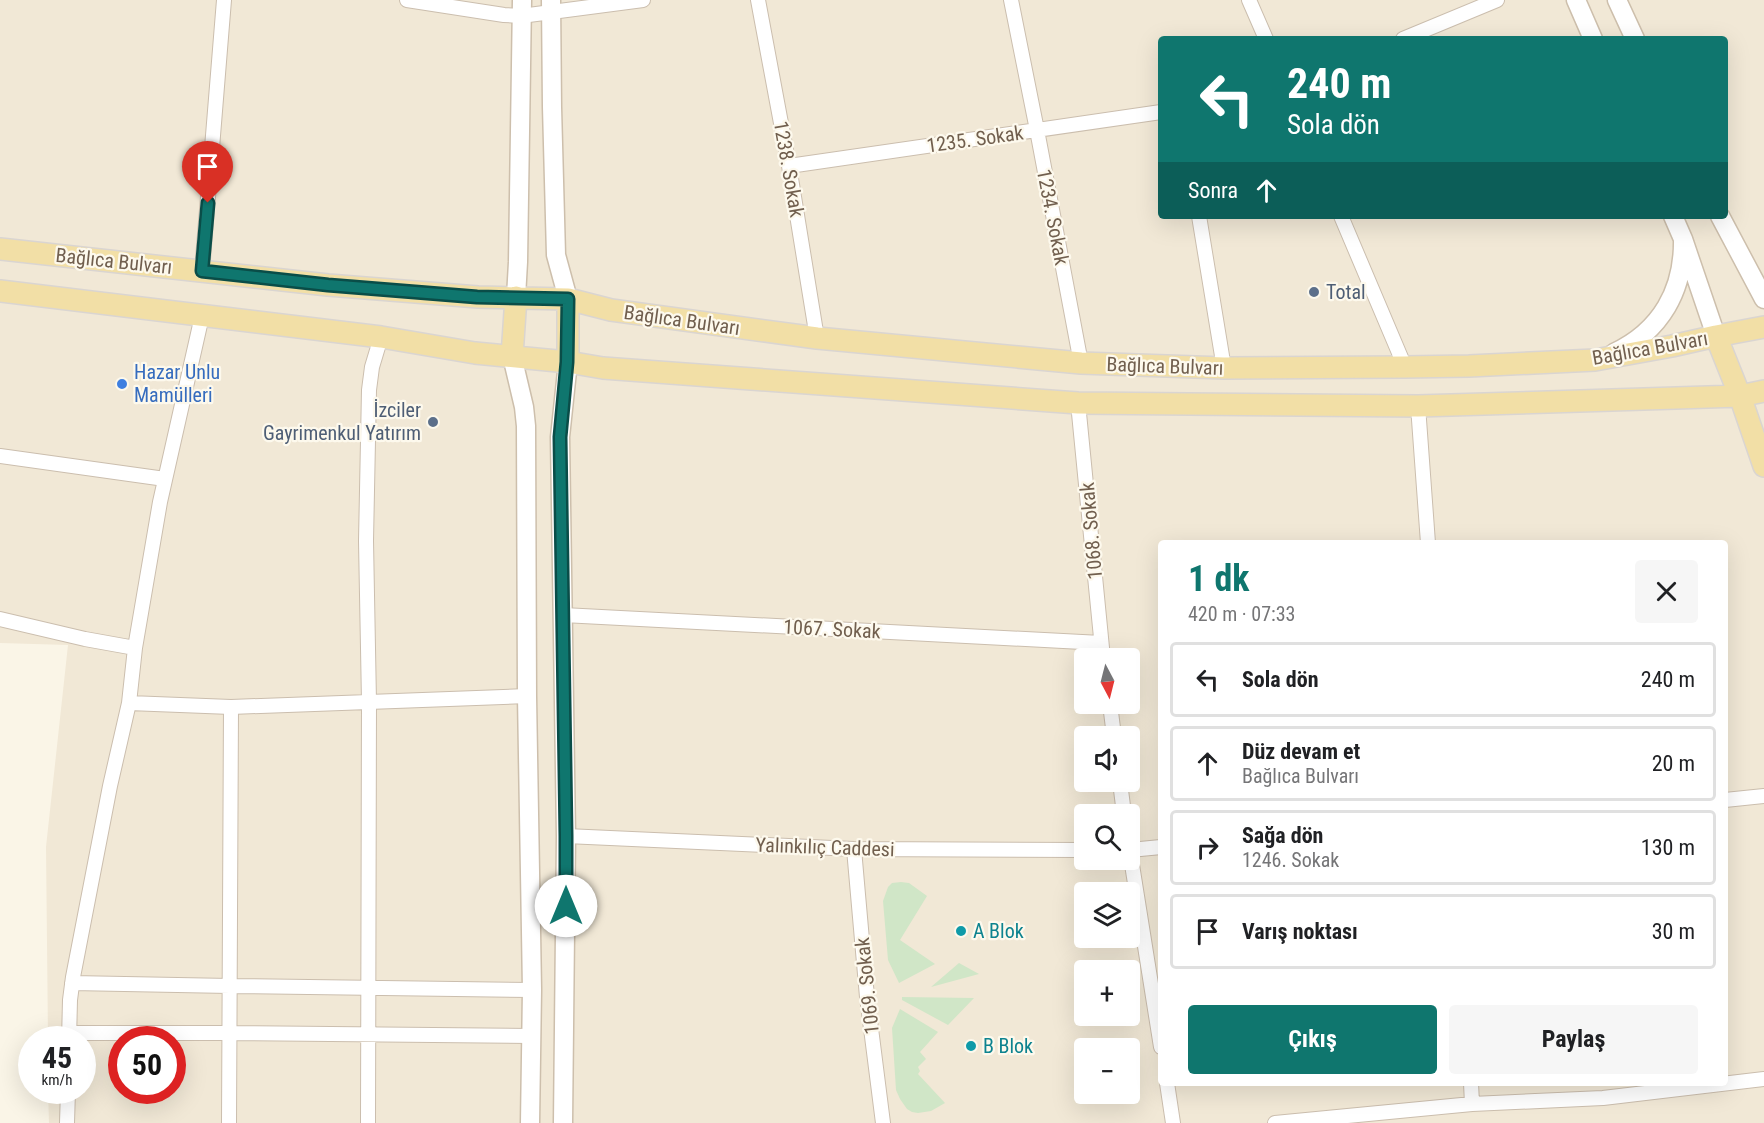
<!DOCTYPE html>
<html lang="tr">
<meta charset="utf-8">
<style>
:root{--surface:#fff;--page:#f6f6f6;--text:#202124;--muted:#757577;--line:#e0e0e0;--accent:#0f766e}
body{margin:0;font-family:"Roboto Condensed",sans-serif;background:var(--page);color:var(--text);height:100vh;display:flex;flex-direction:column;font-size:22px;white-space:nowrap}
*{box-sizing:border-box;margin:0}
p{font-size:20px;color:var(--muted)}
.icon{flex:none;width:33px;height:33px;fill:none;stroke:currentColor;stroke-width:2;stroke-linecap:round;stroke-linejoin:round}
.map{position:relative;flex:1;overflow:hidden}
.drawer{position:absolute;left:1158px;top:540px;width:570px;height:546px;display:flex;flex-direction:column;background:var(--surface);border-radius:6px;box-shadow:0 6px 24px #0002}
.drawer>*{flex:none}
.banner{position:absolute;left:1158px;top:36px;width:570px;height:183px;border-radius:6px;box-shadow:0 6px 24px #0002;background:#0f766e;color:#fff;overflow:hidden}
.needle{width:39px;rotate:173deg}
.controls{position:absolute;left:1074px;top:648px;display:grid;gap:12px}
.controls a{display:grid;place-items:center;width:66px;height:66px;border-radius:6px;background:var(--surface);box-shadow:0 6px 24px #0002;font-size:30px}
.speed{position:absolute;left:18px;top:1026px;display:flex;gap:12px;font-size:30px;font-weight:700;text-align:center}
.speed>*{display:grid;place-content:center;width:78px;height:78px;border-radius:50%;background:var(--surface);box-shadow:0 6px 24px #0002;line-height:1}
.speed small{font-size:15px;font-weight:400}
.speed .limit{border:9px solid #d22;background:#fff;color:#111}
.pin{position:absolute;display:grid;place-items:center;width:51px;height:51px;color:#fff;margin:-62px -26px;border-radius:50% 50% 50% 0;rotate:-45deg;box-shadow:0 0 6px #0007}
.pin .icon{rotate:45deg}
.me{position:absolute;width:66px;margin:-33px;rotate:0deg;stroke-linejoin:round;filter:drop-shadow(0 0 4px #0008)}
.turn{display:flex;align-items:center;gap:21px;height:126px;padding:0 30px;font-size:27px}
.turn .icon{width:78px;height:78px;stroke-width:2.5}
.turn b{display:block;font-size:42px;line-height:51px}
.then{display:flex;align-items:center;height:57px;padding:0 30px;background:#0003;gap:12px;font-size:22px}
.round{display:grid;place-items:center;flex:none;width:63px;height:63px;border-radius:6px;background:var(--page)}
.head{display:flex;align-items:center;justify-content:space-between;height:102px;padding:0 30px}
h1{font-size:36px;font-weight:700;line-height:45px;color:var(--accent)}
.cta{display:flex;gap:12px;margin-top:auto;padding:12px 30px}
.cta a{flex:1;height:69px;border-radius:6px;background:var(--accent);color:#fff;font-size:24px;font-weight:700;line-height:69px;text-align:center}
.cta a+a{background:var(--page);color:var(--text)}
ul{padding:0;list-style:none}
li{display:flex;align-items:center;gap:18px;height:75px;margin:0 12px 9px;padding:0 18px;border:3px solid var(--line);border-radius:6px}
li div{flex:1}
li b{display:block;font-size:22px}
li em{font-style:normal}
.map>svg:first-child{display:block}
.residential{fill:#f1e8d6;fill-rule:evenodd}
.green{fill:#d0e6c7}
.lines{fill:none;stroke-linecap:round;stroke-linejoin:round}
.minor-casing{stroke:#cbbeae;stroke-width:16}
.secondary-casing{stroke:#cdbfac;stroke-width:21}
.primary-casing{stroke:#dad5d1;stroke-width:24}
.minor{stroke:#fff;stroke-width:14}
.secondary{stroke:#fff;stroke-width:18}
.primary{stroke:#f2dfa6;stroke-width:21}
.route-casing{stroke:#0a4d48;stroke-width:15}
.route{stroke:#0f766e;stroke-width:10}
.service-dot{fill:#5c6f8a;stroke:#fdf9ed;stroke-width:2}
.shop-dot{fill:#3f7fe0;stroke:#fdf9ed;stroke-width:2}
.culture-dot{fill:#0f9aa8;stroke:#fdf9ed;stroke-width:2}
.labels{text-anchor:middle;stroke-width:4.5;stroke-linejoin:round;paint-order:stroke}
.street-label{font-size:20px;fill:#715f4e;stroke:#fdf9ed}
.service-label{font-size:20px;fill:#4e5e75;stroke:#fdf9ed;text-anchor:start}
.shop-label{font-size:20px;fill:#366cbe;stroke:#fdf9ed;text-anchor:start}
.culture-label{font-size:20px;fill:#0d838f;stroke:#fdf9ed;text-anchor:start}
</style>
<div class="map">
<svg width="1764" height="1123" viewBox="0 0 1764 1123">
<rect width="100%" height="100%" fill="#faf5e7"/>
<!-- residential -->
<path class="residential" d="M0,0H1764V1123H49L48,1091L82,1090V1040L48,1039L46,847L68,645L0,643ZM1161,39H1725V216H1161ZM1161,543H1725V1083H1161ZM1084,658H1130V704H1084ZM1084,736H1130V782H1084ZM1084,814H1130V860H1084ZM1084,892H1130V938H1084ZM1084,970H1130V1016H1084ZM122,1040H172V1090H122ZM1084,1048H1130V1094H1084Z"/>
<!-- green -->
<path class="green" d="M901,882L909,883L927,896L900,940L935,964L899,983L888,960L883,901L888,887L892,883Z
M959,963L979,974L931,987Z
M902,997L974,998L948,1025L902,1000Z
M900,1009L938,1032L920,1052L926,1059L918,1067L920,1071L918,1074L945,1103L931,1111L918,1113L912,1112L907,1109L900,1099L896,1090L892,1028Z"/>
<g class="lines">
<!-- minor casing -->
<g class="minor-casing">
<path id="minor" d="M407,0L504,15L521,16L643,0
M758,0L789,166L817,338
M1011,0L1037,130L1081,363
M1249,0L1266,39
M1403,39L1497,0
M789,166L1161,112
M1199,216L1224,368
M1341,216L1405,367
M202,271L224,0
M1078,403L1103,658
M1418,406L1428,543
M0,456L165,479
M563,615L1101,643
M0,619L85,639L135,648
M129,703L231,707L527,696
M1110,704L1114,736
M1120,782L1124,814
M1725,800L1764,796
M566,836L854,849L1084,850
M854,849L867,997L883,1123
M1130,850L1161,847
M1130,852L1161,1047
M72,983L230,986L532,990
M69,1033H230L531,1036
M69,1040L70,1000L73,977L110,786L129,703L135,648L160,502L202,316
M1167,1083L1173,1123
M1471,1083L1472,1104
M67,1123L68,1090
M229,1123L231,707
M368,1123L369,702L366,541L369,390L372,367L381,337
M1275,1123L1472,1104L1603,1098L1764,1079"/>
</g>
<!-- secondary casing -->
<g class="secondary-casing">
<path id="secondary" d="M551,0L552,107L556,255L568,299
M1576,0L1593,39
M1617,0L1635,39
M1673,216L1683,239L1716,336
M1720,216L1764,299
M516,297L518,262L522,0
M1614,353C1661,331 1684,290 1683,239
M512,356L524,407L526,426L527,696L532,990L530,1123
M563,1123L566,836L560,437L568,362"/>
</g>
<!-- primary casing -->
<g class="primary-casing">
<path id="primary" d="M0,249L328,285L478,297L568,299L611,310L817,338L1081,363L1224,368L1405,367L1469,366L1595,360L1672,346L1716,336L1764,327
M0,291L381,337L475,353L568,362L603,368L1078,403L1418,406L1740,396L1764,391
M1716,336L1740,396L1764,466
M512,356L516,297
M568,362V299"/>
</g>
<!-- minor -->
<use href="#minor" class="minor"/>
<!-- secondary -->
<use href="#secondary" class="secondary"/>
<!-- primary -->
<use href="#primary" class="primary"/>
</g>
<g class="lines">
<!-- route casing -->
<g class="route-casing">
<path id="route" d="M208,203L202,271L328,285L477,297L568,299L567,362L560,437L566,836V906"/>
</g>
<!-- route -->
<use href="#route" class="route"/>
</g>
<!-- markers -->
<g class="service-dot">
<circle cx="1314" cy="292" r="6"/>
<circle cx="433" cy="422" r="6"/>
</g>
<circle class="shop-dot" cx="122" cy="384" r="6"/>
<g class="culture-dot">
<circle cx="961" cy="931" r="6"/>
<circle cx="971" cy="1046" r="6"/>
</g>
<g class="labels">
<!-- street labels -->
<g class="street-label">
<text transform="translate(975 139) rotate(-8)" y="7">1235. Sokak</text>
<text transform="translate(789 169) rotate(80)" y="7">1238. Sokak</text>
<text transform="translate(1053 217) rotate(79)" y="7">1234. Sokak</text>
<text transform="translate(114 261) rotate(6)" y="7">Bağlıca Bulvarı</text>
<text transform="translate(682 320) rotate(8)" y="7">Bağlıca Bulvarı</text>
<text transform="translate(1650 348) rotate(-10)" y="7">Bağlıca Bulvarı</text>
<text transform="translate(1165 366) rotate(2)" y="7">Bağlıca Bulvarı</text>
<text transform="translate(1091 531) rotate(-95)" y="7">1068. Sokak</text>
<text transform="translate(832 629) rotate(3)" y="7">1067. Sokak</text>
<text transform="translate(825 847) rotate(2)" y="7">Yalınkılıç Caddesi</text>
<text transform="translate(867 986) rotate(-96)" y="7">1069. Sokak</text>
</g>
<!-- service labels -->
<g class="service-label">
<text x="1326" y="299">Total</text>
<text x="421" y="417" text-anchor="end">İzciler<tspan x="421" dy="23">Gayrimenkul Yatırım</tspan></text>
</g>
<!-- shop labels -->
<g class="shop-label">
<text x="134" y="379">Hazar Unlu<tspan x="134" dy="23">Mamülleri</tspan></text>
</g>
<!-- culture labels -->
<g class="culture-label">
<text x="973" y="938">A Blok</text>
<text x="983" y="1053">B Blok</text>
</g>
</g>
</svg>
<div class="controls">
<a><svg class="needle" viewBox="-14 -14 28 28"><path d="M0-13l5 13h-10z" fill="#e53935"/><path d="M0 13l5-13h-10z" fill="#757577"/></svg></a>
<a><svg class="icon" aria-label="sound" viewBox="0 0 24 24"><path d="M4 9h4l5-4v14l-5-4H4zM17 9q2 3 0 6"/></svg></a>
<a><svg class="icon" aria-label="search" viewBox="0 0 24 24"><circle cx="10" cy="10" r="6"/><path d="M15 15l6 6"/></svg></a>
<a><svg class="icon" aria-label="layers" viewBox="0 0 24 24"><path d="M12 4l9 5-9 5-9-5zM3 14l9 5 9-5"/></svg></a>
<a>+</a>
<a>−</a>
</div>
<div class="speed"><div>45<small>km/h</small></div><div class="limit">50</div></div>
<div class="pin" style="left:208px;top:203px;background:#d93025"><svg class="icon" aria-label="arrive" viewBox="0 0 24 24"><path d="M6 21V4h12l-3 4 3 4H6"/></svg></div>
<svg class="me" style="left:566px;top:906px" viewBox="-20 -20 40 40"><circle r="19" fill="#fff"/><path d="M0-13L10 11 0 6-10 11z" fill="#0f766e"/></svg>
<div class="banner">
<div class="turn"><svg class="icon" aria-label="left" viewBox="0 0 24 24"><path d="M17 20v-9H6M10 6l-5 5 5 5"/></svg><div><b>240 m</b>Sola dön</div></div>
<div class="then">Sonra<svg class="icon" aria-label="ahead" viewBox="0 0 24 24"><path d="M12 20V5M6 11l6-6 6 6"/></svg></div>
</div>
<section class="drawer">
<div class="head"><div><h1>1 dk</h1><p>420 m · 07:33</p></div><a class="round"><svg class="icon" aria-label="close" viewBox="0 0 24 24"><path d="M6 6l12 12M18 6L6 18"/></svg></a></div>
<ul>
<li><svg class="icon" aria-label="left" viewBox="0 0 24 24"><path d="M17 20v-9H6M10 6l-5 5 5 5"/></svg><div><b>Sola dön</b></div><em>240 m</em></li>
<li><svg class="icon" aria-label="ahead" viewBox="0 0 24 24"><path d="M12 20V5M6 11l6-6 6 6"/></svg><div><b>Düz devam et</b><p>Bağlıca Bulvarı</p></div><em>20 m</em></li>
<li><svg class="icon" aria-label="right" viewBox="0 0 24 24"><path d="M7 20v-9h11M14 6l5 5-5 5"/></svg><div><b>Sağa dön</b><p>1246. Sokak</p></div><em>130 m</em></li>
<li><svg class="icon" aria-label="arrive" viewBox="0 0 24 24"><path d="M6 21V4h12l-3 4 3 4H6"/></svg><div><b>Varış noktası</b></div><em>30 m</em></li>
</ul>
<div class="cta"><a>Çıkış</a><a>Paylaş</a></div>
</section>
</div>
